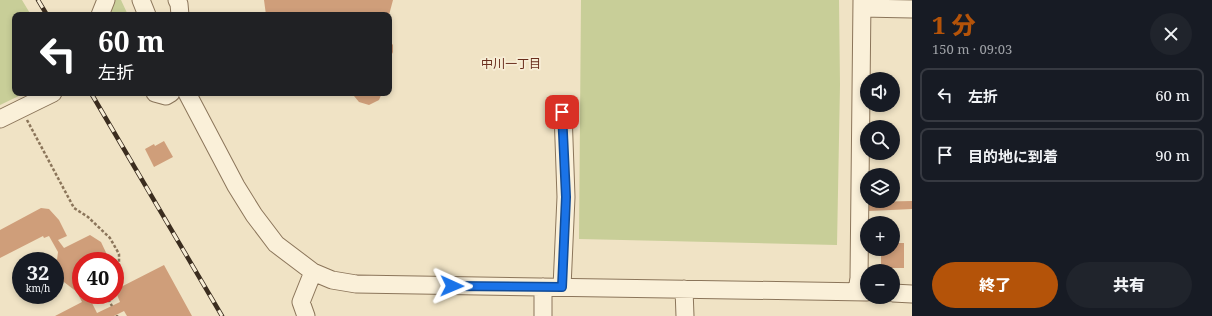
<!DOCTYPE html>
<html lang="ja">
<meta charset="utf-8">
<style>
:root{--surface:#171b24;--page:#20242c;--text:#f1f3f6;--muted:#9ea1a6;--line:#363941;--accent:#b45309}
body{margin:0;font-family:"Noto Serif","Noto Sans JP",serif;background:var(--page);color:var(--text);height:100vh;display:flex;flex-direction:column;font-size:15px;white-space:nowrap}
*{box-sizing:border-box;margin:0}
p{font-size:13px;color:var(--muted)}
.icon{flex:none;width:22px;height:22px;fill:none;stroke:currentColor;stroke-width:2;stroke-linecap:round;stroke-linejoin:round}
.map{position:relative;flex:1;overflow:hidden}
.panel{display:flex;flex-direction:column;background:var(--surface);width:300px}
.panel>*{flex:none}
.banner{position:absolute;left:12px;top:12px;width:380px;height:84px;border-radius:8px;box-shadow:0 2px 6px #0003;background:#202124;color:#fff;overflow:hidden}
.controls{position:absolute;left:860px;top:72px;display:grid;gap:8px}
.controls a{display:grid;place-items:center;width:40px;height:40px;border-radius:50%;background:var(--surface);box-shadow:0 2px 6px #0003;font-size:20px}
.speed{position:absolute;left:12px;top:252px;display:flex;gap:8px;font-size:20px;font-weight:700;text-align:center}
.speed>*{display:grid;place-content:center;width:52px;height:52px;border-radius:50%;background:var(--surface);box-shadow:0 2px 6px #0003;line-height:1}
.speed small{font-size:10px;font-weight:400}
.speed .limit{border:6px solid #d22;background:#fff;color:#111}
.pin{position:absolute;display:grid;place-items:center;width:34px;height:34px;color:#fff;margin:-17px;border-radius:8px;box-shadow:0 2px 6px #0006}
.me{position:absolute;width:44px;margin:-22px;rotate:91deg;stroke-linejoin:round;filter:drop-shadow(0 0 3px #0008)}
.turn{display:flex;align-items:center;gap:14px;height:84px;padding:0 20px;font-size:18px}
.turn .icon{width:52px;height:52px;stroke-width:2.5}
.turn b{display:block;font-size:28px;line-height:34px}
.round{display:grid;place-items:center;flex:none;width:42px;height:42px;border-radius:21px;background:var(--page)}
.head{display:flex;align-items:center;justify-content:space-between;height:68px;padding:0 20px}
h1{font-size:24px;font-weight:800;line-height:30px;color:var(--accent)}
.primary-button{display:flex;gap:8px;margin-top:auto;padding:8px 20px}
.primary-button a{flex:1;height:46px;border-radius:24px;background:var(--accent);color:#fff;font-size:16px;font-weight:800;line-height:46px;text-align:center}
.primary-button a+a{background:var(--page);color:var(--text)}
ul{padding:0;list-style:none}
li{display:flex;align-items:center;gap:12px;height:54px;margin:0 8px 6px;padding:0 12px;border:2px solid var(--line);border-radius:8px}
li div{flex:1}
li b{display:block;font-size:15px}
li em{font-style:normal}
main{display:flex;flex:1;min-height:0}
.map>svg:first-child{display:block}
.green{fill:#c8ce98}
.building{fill:#cf9e7a}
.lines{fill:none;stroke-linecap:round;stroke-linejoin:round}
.minor-casing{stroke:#8b755a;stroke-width:19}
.path{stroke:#8b755a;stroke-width:2.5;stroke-dasharray:3 2;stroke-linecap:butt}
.minor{stroke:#faf0d9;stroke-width:17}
.rail-casing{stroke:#3b2d1f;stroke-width:4.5}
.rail{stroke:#f7edd5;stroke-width:3;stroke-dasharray:9;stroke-linecap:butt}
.route-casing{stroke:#114b97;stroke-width:10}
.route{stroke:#1a73e8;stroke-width:7}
.labels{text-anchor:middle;stroke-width:3.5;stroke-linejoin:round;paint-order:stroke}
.neighbourhood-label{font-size:12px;fill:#692d1c;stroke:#f7edd5}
</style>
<main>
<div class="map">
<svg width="912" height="316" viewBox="0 0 912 316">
<rect width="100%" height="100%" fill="#f0e3c5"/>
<!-- green -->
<path class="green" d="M0,0H22L31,15H15V93H25L0,105Z
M112,0H121L128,15H107Z
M581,0H839L840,85L837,245L579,239Z"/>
<!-- building -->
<path class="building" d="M264,0H393L389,15H266Z
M389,40L393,45V52L389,60Z
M354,93H382L379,100L369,105L359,102L354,96Z
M164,141L173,157L154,167L145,149L154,144L155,146Z
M912,201V209L869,211V202Z
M41,208L49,209L59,220L67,236L58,240L64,248L90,235L101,242L110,261H81V295H88L97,313L120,302L115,290L164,265L192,316H127L124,311L114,316H55L82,302L77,292L60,279L56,268L58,252L49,236L44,238L43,236L0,258V230Z
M893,243H904V268H881V249H893Z"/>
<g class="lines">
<!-- minor casing -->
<g class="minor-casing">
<path id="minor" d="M141,0L147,15
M177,0L179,4L180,15
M862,8L912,9
M100,15L106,0
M155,93L166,96L171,93
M187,93L236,186L254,215L276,244L313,272L332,280L356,284L867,292
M0,119L53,93
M562,287L566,197L563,112
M684,289L685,316
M857,291L859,278L862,0
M893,293L912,294
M306,316L301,302L313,272
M543,316V287"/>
</g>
<!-- path -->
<path class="path" d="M27,120L74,208L88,217L110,238L119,254V268L115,276
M106,295L112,306
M117,315V316"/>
<!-- minor -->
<use href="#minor" class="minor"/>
<!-- rail casing -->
<g class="rail-casing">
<path id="rail" d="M38,0L47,15
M91,93L222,316"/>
</g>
<!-- rail -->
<use href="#rail" class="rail"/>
</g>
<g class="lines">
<!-- route casing -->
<g class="route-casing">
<path id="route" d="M452,286L562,287L566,197L562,112"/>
</g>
<!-- route -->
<use href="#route" class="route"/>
</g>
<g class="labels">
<!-- neighbourhood labels -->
<g class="neighbourhood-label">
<text x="511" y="68">中川一丁目</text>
</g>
</g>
</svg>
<div class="controls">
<a><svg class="icon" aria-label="sound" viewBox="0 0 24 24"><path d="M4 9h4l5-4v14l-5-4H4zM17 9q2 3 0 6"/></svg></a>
<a><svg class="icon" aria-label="search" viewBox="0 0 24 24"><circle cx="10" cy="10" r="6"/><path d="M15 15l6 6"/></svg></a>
<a><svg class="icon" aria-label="layers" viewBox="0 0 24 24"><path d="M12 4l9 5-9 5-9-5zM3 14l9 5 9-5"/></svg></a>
<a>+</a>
<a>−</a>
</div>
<div class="speed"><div>32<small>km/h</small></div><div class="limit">40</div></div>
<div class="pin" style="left:562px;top:112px;background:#d93025"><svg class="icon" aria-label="arrive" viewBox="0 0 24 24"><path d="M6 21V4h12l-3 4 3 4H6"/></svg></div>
<svg class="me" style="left:452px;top:286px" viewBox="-20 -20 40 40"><path d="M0-17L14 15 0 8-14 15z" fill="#1a73e8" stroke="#fff" stroke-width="4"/></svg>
<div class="banner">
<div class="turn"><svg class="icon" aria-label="left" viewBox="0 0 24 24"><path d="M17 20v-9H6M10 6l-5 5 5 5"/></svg><div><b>60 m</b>左折</div></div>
</div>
</div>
<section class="panel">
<div class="head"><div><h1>1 分</h1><p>150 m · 09:03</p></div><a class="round"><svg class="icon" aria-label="close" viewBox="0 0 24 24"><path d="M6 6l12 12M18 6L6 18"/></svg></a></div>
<ul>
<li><svg class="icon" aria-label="left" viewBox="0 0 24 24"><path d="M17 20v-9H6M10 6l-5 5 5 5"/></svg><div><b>左折</b></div><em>60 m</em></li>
<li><svg class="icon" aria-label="arrive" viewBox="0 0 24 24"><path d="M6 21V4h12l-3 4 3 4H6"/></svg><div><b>目的地に到着</b></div><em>90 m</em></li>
</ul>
<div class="primary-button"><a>終了</a><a>共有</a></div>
</section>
</main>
